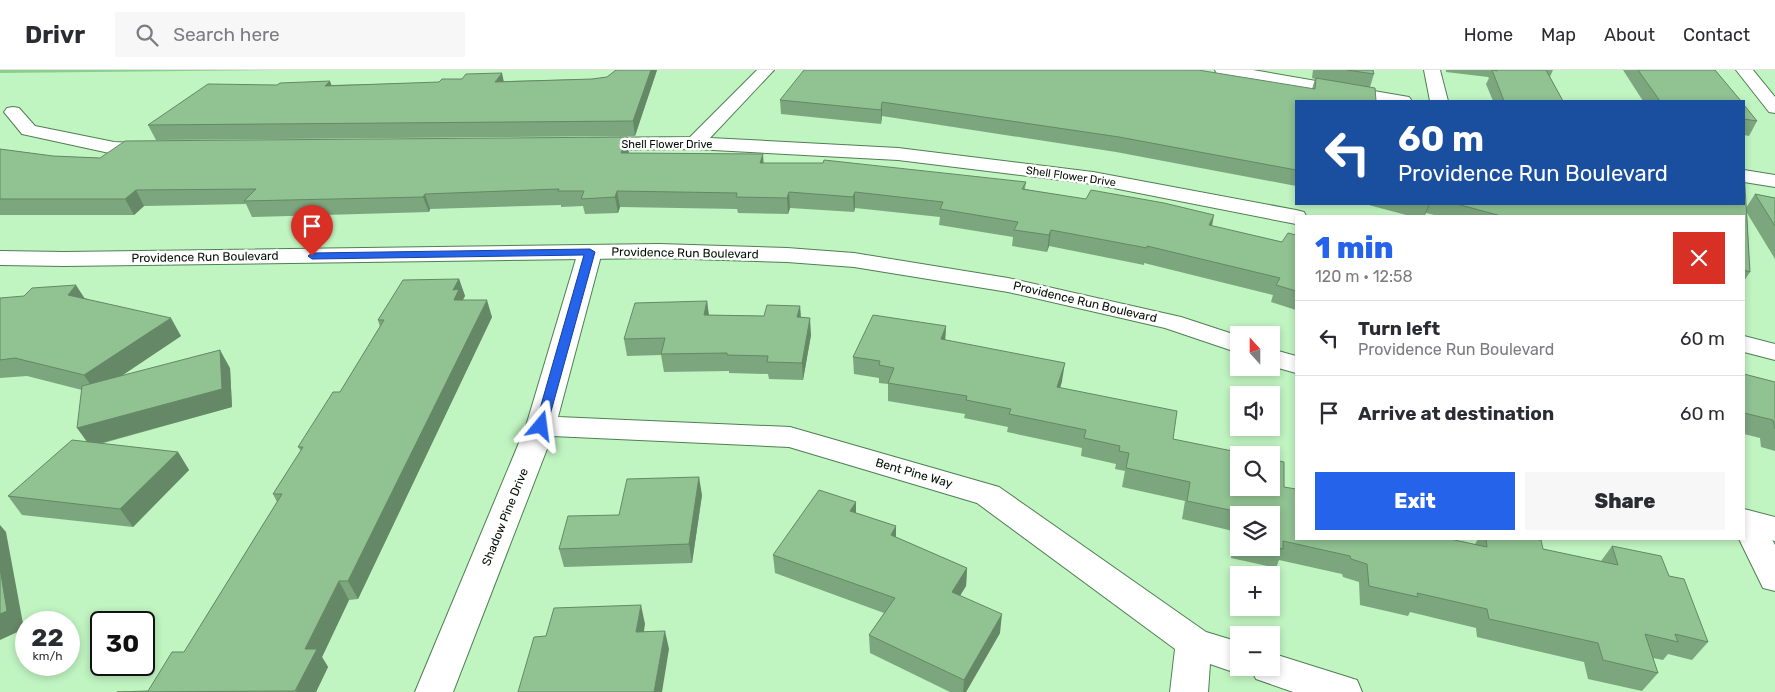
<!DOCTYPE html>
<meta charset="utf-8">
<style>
:root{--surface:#fff;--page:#f7f7f7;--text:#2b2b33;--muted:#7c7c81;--line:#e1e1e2;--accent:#2563eb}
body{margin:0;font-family:Rubik,sans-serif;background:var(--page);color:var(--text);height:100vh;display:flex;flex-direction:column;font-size:19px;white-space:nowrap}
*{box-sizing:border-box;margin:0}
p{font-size:16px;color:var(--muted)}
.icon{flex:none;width:28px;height:28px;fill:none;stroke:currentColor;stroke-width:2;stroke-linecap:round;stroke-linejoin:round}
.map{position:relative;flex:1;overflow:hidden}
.side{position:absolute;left:1295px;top:145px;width:450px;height:325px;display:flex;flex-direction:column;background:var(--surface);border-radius:0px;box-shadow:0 2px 8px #0003}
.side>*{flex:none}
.guide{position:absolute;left:1295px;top:30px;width:450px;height:105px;border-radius:0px;box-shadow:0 2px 8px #0003;background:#1a4fa0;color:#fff;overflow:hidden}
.needle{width:32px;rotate:339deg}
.controls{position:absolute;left:1230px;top:256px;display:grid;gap:10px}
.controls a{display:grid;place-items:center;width:50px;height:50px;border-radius:0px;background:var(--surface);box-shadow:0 2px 8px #0003;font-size:25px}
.speed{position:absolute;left:15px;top:541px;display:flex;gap:10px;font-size:25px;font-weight:700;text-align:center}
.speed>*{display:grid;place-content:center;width:65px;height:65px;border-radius:50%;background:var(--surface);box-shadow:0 2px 8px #0003;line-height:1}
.speed small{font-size:12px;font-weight:400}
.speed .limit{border:2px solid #111;border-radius:8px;background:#fff;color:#111}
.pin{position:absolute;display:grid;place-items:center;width:42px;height:42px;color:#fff;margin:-51px -21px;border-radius:50% 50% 50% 0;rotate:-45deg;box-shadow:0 0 5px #0007}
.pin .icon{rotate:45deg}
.me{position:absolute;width:55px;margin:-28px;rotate:16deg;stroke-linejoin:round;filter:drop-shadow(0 0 4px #0008)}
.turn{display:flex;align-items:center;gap:18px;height:105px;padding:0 20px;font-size:22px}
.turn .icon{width:65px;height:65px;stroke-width:2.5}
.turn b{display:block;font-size:35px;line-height:42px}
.round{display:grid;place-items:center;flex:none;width:52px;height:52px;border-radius:0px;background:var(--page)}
.headline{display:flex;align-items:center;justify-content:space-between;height:85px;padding:0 20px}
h1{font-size:30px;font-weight:800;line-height:38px;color:var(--accent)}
.cta{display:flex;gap:10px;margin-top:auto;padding:10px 20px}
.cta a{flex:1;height:58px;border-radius:0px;background:var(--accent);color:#fff;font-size:20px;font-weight:800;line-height:58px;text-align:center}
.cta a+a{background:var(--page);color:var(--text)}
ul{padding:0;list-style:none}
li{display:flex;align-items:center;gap:15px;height:75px;padding:0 20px;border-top:1px solid var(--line)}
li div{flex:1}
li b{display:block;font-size:19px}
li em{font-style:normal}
header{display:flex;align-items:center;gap:30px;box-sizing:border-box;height:70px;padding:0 25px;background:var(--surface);border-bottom:1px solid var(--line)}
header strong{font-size:24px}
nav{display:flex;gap:28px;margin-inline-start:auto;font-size:18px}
.search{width:350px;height:45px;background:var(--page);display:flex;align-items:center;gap:12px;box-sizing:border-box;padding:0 18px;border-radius:0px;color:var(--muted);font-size:19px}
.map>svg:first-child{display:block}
.water{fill:#89d08d}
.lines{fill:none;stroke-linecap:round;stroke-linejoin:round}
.street-casing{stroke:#4f7f52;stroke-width:2}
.secondary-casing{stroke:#4f7f52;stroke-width:2}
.street{fill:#fff;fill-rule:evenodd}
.secondary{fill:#fff;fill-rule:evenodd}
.wall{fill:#7ca77e;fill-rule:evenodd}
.shaded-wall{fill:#658866}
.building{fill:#90c292;stroke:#658866}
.route{fill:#2563eb;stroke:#184099}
.labels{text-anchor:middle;stroke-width:5;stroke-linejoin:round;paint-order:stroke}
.far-street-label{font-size:11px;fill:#011002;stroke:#fff}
.street-label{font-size:12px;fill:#011002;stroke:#fff}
</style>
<header>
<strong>Drivr</strong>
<div class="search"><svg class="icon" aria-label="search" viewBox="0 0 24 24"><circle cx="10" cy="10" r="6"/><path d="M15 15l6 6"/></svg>Search here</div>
<nav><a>Home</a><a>Map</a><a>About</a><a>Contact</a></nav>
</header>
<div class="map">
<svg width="1775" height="622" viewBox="0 0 1775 622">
<rect width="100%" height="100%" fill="#c0f4c1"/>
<!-- water -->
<path class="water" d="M0,0H272L0,3Z"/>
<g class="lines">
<!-- street casing -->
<g class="street-casing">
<path id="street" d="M757,0H774L710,68L898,78L1093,102L1296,140L1304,142L1306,146H1296V154L1093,114L898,90L695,79L591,80L584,78L581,74L584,70L591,68L690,67Z
M1215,0H1253L1403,26L1409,27L1412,31H1374L1223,5L1217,4Z
M1424,0H1440L1448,31H1430Z
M1736,0H1753L1775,27V43L1769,42Z
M13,37L19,38L35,56L114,72L157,74L160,78L157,82L114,84L22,64L4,42L7,38Z
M1744,100L1775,105V117L1744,112Z
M590,175L598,177L602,182L558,347L790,357L999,417L1206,562L1239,572V598H1271V583L1357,610L1362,622H1293L1256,609L1251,599L1239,604L1210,594L1208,622H1170L1175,579L977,433L789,377L552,366L453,622H415L526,356L578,182L582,177Z
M1744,266L1775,274V290L1744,282Z
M1747,440L1758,444L1775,475V521L1763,518L1739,469H1744V441Z"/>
</g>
<!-- secondary casing -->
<g class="secondary-casing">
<path id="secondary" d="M659,174L787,178L854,183L1008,208L1181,247L1239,266V283L1165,258L1008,222L854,197L787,192L659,188L64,196L0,195V181L64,182Z
M1271,279L1296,286V303L1271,296Z
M1744,439L1775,447V471L1744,463Z"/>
</g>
<!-- street -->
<use href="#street" class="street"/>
<!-- secondary -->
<use href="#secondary" class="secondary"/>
</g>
<!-- wall -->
<path class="wall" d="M616,0H657L635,66L156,70L148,55L331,15L592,9L607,7Z
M1313,0H1373L1374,4L1370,17L1296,31V116L1116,82L882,46L881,54L781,44L780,30L1312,19L1315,9L1312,8Z
M1446,0H1553L1550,7L1563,31H1493L1486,14L1489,8L1488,7L1446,2Z
M1623,0H1715L1741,31H1643Z
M1744,35L1757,51L1749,66L1744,65Z
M0,79L53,86L100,88L629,81V83L1026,112L1025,119L1212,156L1282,172L1296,165V240L1271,232L1273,225L1144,193V195L1049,176L1047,182L1012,176L1013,167L939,155L940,147L855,138L854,142L790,138L788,144L738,143L737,139L620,137L618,143L585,144L583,136L561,137V135L430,139L429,142L252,147L246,134L144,136L134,145H0Z
M1755,124L1775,128V189L1747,143L1750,202L1744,211V146H1439L1426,143L1424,146H1410L1365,134H1744L1746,138Z
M459,209L465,226L463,230L492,247L358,529L349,530L322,587L328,597L316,622H117L148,621L184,582L277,432L273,424L301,381L298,377L340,322L380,257L378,250Z
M0,228H85L181,266L121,306L230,298L232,337L100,374L178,382L189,400L133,457L22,445L8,426L87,372L82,320L27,306L0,308Z
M707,231L709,245L764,246L800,236L801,247L811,265L803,310L769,309L768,304L729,303V301L664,302L661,285L627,286L624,269Z
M946,256L945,270L1062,311L1060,318L1173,369L1284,417L1296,469L1475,474L1478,469H1533L1543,479L1601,491L1612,476L1669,506L1708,572L1692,590L1668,584L1663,590L1653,588L1658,603L1642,621L1588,609L1584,592L1477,567L1476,558L1410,542L1408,546L1360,535L1359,512L1343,507L1342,504L1279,490L1276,498L1231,488L1233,461L1182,449L1185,431L1122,417L1125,401L1115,399L1116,394L1081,386L1082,378L1007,362L1008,357L964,348L965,344L888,331V314L879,313V308L854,304L853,287ZM1239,445H1271V478H1239Z
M1744,304L1775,312V381L1761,377L1760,368L1744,364Z
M702,425L692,493L564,497L559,479L619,445Z
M856,432V443L896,456V467L967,498L966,516L960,526L1000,563L966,622H950L870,583L869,565L884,543L775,503L773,485Z"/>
<!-- shaded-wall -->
<path class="shaded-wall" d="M651,0H657L635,66L633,51Z
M502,3L505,17L495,12Z
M330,11L335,25L325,16Z
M882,32V46L881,54V40Z
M627,67L629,81L623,98L621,83Z
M763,84L764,99L760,93Z
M136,120L144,136L134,145L125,129Z
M617,121L620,137L618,143L615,127Z
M789,122L790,138L788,144L787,128Z
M855,122V138L854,142L853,127Z
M425,124L430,139L429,142L423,127Z
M1429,134H1430L1426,143L1424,146Z
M1214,145L1211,161L1209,155Z
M1051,160L1049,176L1047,182L1049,165Z
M459,209L465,226L463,229L465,236L454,230L453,220Z
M76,215L87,232L68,225Z
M487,230L492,247L358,529L348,511Z
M707,231L709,248L704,245Z
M800,236L801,253L797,247Z
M171,248L181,266L96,323L84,305Z
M810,248L811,265L803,310L802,293Z
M946,256L945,273L941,269Z
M220,280L230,298L232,337L90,376L77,358Z
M1065,293L1062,311L1055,335L1057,317Z
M178,382L189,400L133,457L120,439Z
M699,407L702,425L692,493L689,474Z
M856,432V451L850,441Z
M0,455L6,462L24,559L0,570Z
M896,456V474L891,465Z
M967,498L966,516L950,541L952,522Z
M339,511L349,530L322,587L328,597L316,622H296L305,579Z
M641,535L645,554L641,581L636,562Z
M1002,544L1000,563L966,622H963L964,610Z
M665,561L669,579L662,622H654Z"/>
<!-- building -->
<path class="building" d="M616,0H651L633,51L148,55L208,14L277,15L280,13L330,11L325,16L439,12L442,9H462L466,4L502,3L495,12L592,9L607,7Z
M804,0H1198L1315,19L1316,8L1375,18L1376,31H1296V100L1119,67L882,32L881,40L780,30Z
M1347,0H1373L1374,4Z
M1492,0L1497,1V0H1546L1563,31H1504Z
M1638,0H1715L1741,31H1660Z
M1744,35L1757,51L1744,49Z
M627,67L621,83L763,84L760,93H823L824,90L1026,112L1022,119L1086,129L1091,120L1164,133L1214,145L1209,155L1282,172L1288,163L1296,165V221L1276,215L1280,208L1147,176V178L1051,160L1049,165L1014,160L1018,152L940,139L943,132L855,122L853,127L789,122L787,128L736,127L737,123L617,121L615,127L581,129L584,121H558L559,119L425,124L423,127L244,131L256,119L136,120L125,129H0V79L53,86L100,88L125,71Z
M1744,100L1750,202L1744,200V146H1501L1457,134H1744Z
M1755,124L1775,128V156Z
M459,209L453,220L459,219L454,230H487L348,511H339L305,579H317L295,621L117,622L148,621L172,582H184L282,424H273L303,377H298L333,322H340L384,250H378L403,210Z
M76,215L68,225L171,248L84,305L15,288L0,290V228L24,226L32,218Z
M707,231L704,245L764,246L767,235L800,236L797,247L810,248L802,293L767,292L768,286L727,285V283L661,284L665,268L624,269L635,233Z
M873,245L946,256L941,269L1065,293L1057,317L1177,341L1173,369L1252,385H1239V418H1271V389L1284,392V417L1296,419V469H1450L1487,477L1486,469H1533L1541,470L1543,479L1618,495L1612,476L1661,486L1669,506L1684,509L1708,572L1675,564L1678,572L1645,564L1658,603L1603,590L1598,573L1489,549L1487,539L1417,523L1418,527L1369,516L1367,494L1351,489L1350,486L1283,471V479L1271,477V445H1239V442L1187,431L1190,412L1126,398L1129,383L1119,381L1120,376L1084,368L1086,360L1009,344L1011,339L966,330L967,326L888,313L894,298L879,295L880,291L853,287Z
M220,280L222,319L77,358L82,316Z
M1744,304L1775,312V359L1773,350L1744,343Z
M72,370L178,382L120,439L8,426Z
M699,407L689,474L559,479L568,446L619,445L627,409Z
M819,420L856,432L850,441L896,456L891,465L967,498L952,522L1002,544L964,610L869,565L895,528L773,485Z
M1239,448V470H1238Z
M0,498L7,541L0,544Z
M641,535L636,562L665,561L654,622H518L534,567L546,566L554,538Z"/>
<!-- route -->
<path class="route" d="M590,179L595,182L547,356L541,360L535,356L584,185L312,189L308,186L312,183Z"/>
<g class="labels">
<!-- far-street labels -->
<g class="far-street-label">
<text x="667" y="78">Shell Flower Drive</text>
<text transform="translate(1071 106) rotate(8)" y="4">Shell Flower Drive</text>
</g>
<!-- street labels -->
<g class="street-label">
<text transform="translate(685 183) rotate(1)" y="4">Providence Run Boulevard</text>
<text transform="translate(205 187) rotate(-1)" y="4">Providence Run Boulevard</text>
<text transform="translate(1085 232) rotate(13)" y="4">Providence Run Boulevard</text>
<text transform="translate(914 403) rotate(16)" y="4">Bent Pine Way</text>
<text transform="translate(505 447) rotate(-68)" y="4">Shadow Pine Drive</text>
</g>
</g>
</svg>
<div class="controls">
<a><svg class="needle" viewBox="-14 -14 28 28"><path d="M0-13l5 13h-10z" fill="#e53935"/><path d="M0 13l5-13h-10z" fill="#7c7c81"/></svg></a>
<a><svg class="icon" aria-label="sound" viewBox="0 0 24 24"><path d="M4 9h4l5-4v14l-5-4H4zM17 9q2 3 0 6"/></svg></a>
<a><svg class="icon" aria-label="search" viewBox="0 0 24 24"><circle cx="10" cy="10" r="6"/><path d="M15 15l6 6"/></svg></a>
<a><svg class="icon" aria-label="layers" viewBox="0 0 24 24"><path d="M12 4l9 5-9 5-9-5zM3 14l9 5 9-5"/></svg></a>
<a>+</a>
<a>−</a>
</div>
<div class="speed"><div>22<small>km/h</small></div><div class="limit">30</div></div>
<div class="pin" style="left:312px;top:186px;background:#d93025"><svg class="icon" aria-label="arrive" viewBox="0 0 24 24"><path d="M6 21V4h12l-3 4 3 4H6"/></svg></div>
<svg class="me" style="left:541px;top:356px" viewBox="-20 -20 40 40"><path d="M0-17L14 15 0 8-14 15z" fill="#2563eb" stroke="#fff" stroke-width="4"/></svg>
<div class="guide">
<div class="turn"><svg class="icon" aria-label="left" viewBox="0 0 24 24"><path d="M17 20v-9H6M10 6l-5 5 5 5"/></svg><div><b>60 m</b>Providence Run Boulevard</div></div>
</div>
<section class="side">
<div class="headline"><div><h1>1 min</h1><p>120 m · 12:58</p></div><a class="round" style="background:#d93025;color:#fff"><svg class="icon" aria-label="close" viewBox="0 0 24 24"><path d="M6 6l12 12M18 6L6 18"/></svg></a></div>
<ul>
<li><svg class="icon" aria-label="left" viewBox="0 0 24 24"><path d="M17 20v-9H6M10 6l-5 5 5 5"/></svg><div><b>Turn left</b><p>Providence Run Boulevard</p></div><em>60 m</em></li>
<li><svg class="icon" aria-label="arrive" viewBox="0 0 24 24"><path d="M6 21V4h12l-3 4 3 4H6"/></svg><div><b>Arrive at destination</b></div><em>60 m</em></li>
</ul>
<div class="cta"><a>Exit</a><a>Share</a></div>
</section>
</div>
